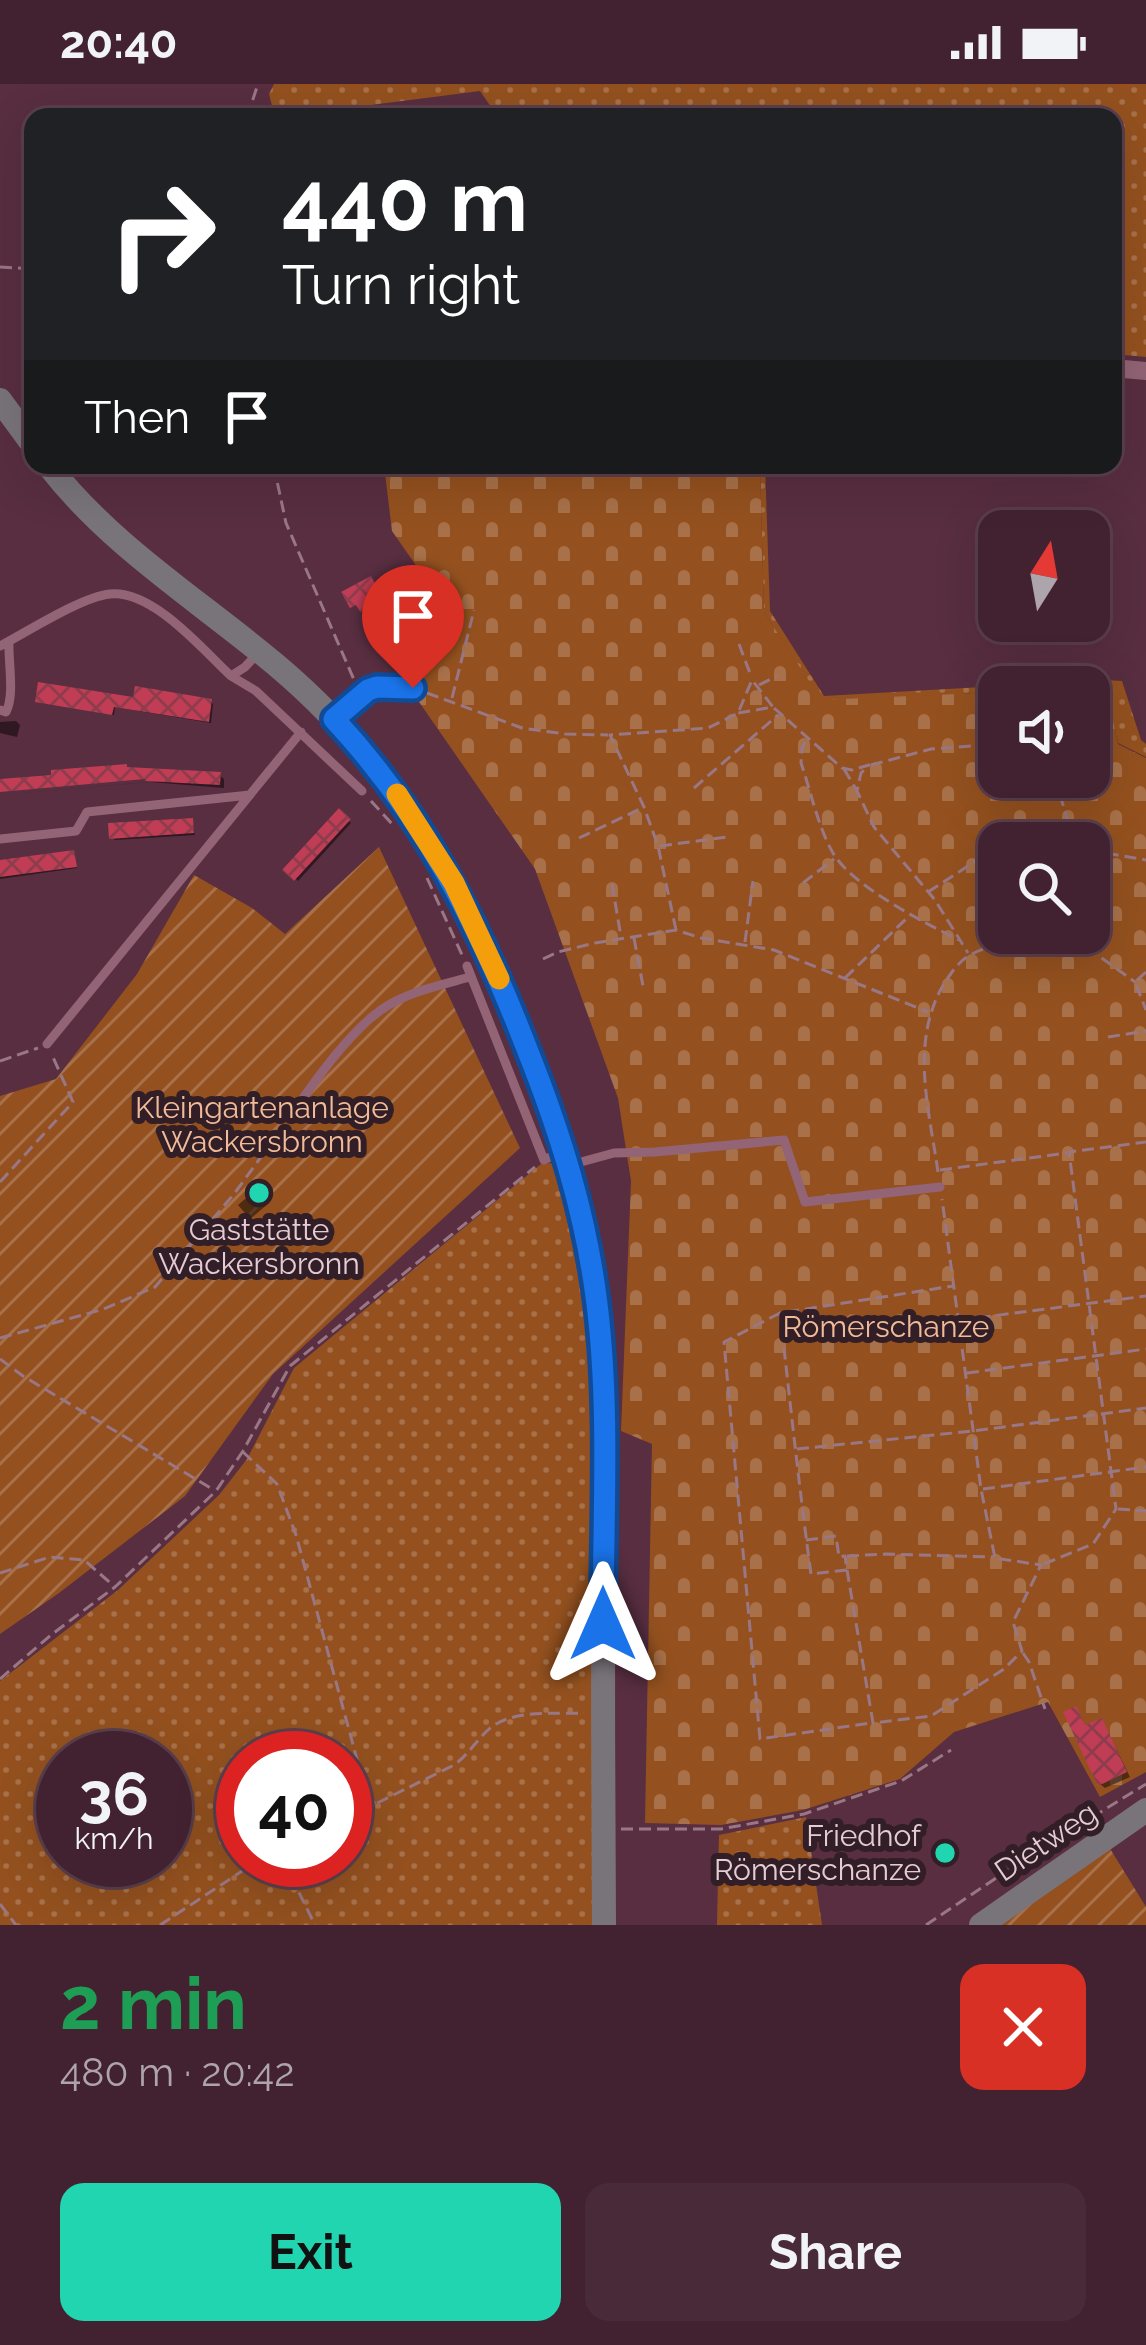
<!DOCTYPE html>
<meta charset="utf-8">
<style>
:root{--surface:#422230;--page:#492a38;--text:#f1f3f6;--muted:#aea4ab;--line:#5a3f4c;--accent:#21d5b0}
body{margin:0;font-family:Raleway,sans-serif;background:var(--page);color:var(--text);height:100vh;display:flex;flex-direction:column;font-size:45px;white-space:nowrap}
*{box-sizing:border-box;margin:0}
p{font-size:39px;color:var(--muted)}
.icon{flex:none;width:66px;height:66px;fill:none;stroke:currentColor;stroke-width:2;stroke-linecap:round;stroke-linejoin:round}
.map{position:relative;height:1841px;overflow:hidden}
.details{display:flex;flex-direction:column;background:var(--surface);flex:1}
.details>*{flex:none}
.top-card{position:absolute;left:24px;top:24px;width:1098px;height:366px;border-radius:24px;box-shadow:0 12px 48px #0002,0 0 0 3px var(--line);background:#202124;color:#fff;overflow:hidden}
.needle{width:78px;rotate:11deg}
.buttons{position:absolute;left:978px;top:426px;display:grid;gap:24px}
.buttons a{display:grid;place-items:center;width:132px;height:132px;border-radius:24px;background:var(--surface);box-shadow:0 12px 48px #0002,0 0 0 3px var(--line);font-size:60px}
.speed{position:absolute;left:36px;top:1647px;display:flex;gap:24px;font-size:60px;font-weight:700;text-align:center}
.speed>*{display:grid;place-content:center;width:156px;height:156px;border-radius:50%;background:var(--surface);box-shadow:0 12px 48px #0002,0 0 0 3px var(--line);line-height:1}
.speed small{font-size:30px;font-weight:400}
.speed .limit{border:18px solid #d22;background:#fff;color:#111}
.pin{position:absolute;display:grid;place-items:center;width:102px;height:102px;color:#fff;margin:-123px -51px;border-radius:50% 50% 50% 0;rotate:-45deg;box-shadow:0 0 12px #0007}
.pin .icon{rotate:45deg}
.me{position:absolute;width:132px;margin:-66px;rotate:0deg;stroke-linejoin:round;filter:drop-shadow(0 0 9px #0008)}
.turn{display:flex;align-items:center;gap:42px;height:252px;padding:0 60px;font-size:54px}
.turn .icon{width:156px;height:156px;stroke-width:2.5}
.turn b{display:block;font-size:84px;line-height:102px}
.then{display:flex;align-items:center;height:114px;padding:0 60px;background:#0003;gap:24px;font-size:45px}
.round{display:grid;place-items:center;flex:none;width:126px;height:126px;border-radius:24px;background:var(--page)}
.summary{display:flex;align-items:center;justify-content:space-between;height:204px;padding:0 60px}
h1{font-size:72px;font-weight:700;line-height:90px;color:#1e9e55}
.primary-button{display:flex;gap:24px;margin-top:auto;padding:24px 60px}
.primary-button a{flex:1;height:138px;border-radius:24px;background:var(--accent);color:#111;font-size:48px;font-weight:700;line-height:138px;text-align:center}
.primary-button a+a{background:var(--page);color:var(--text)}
.status{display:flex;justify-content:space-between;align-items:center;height:84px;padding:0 60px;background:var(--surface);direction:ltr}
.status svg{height:33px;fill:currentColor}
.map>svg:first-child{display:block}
.grass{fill:url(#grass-dots);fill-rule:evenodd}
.cemetery{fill:url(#cemetery-stones);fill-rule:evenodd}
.garden{fill:url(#garden-furrows)}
.shadow{fill:#0007}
.building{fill:url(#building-cross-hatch)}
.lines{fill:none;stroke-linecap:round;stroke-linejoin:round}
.path{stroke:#997785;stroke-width:3;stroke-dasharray:12 6;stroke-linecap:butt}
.lane{stroke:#926476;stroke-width:9}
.street{stroke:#926476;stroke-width:18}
.secondary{stroke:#79747a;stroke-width:24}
.route-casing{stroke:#114b97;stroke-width:30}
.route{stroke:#1a73e8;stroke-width:21}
.slow{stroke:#f59e0b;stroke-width:21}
.poi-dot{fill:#21d5b0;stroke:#311e26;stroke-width:4.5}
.labels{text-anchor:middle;stroke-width:12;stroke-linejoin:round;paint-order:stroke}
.park-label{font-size:30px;fill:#f1bb98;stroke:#311e26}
.poi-label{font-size:30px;fill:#e5cbd4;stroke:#311e26}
.street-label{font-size:30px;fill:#e5cbd4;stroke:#311e26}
</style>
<div class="status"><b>20:40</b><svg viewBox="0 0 49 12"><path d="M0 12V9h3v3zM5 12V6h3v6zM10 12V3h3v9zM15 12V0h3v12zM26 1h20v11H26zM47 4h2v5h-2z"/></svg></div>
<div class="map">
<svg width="1146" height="1841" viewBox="0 0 1146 1841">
<defs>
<pattern id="grass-dots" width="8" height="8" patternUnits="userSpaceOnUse" patternTransform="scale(3)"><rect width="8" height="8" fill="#94511f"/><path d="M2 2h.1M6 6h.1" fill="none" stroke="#a87149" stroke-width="1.8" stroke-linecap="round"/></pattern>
<pattern id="cemetery-stones" width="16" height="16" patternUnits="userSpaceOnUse" patternTransform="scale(3)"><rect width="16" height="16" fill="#94511f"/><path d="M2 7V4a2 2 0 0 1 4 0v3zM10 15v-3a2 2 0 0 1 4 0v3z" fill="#a87149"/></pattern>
<pattern id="garden-furrows" width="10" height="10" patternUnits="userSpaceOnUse" patternTransform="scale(3)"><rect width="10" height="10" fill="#94511f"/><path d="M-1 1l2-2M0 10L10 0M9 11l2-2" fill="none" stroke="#a87149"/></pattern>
<pattern id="building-cross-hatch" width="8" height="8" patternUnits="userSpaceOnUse" patternTransform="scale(3)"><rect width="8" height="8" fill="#c03d55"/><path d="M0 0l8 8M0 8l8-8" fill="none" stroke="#8f3d4d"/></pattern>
</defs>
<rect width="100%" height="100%" fill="#582e40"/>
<!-- grass -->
<path class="grass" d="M274,0H1146V273L1113,270V33H498L480,7L371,21L333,33H275L269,10Z
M760,381H765L770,527L824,612L1104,596L1122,597L1141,656L1146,660V673L1118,659L1105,602L999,603V608L821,617L764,528Z
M551,1079L558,1086L580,1175L586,1213L603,1628L604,1841H0V1597L118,1506L219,1411L247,1375L294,1284L541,1080ZM63,1674H165V1776H63ZM243,1674H345V1776H243Z
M806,1733L822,1841H717L719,1751Z"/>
<!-- cemetery -->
<path class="cemetery" d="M384,381H760L764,528L821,616L999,608V693H1089V604L1106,603L1118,660L1146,674V1688L1100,1713L1048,1618L954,1648L900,1695L803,1726L721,1741L645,1739L652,1360L621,1347L631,1097L618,1014L535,785L417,615L413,586L448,553L431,503L392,447ZM999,759H1089V849H999Z"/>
<!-- garden -->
<path class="garden" d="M379,763L520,1064L273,1290L185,1412L59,1509L0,1550V1012L56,995L137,890L194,791L252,824L285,850Z
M1106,1758L1146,1823V1841H983Z"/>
<!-- shadow -->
<path class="shadow" d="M407,522L418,540L411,544L400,525Z
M38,617L211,618L213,620L211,639L115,623L114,631Z
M16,637L20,641L17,653L0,649V638Z
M126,683L128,686L219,691L224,695V704L150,698L0,711L160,697V691L0,705V698L54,693V689Z
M339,729L351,739L298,797L287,786Z
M191,737L195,751L115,756L112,754Z
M73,769L77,784L0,795V779Z
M257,1105L269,1119L250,1135L238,1121Z
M1105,1642L1130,1693L1105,1704L1100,1700L1086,1644Z"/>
<!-- building -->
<path class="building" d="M371,492L384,516L360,528L356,521L350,524L341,508Z
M38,598L133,613L135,602L212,615L209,638L114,623L112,631L35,618Z
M127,680V683L221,688L220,701L145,697V695L0,708V695L51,691V686Z
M339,724L351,735L294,797L282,786Z
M193,734L194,749L109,755L108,739Z
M74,766L77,783L0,793V776Z
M1076,1622L1085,1641L1102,1634L1127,1688L1098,1702L1063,1628Z"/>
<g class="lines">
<!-- path -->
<path class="path" d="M247,33L258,0
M0,183L33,185
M277,381V397L286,439L355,598
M739,560L751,592
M759,601L777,592
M427,609L522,644L565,650L608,651
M452,614L474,526
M774,624L842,684L852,686L869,681L861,689L857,707L874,743L935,816L968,869
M805,658L802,664L801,679C811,708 818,743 833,769C852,802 925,839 959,856
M994,662L997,713
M871,681L931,665L999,660
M844,685L857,707
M1055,693L1067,735L1063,759
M694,704L778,631
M371,717L393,741
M579,754L642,724
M660,762L727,753
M1089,766L1146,776
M427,794L463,873
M803,799L834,775
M612,800L621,853
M928,808L985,771L999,768
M676,846L658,762L644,723L610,651L708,644L738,629L752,596L773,623L738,629
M1053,851L1096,870L1135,898
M634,854L643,902
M745,858L753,797
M543,875L558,868L595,859L676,846L701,854L774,866L928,928
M1146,888L1135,898L1146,926
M845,894L907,834
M1108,953L1146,947
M0,977L38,964
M940,1086L1067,1069
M938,1088C929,1024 909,957 945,898C952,888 959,877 970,871C994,858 1025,855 1051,850
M0,1098L73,1018L52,971
M780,1229L724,1258L760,1655L871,1639
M961,1236L1146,1212
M0,1254L104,1225L155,1203L234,1110L291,1032
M0,1275L23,1292L214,1406
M967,1289L1146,1265
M797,1365L973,1347L1146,1324
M243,1368L277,1400L296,1451L364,1701L375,1720
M983,1405L1146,1383
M1118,1425L1146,1427
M806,1456L836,1452L839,1473L845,1472L847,1486L811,1490C799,1403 790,1316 780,1229L953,1202
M847,1472L886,1470L993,1473
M1044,1480L1093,1460L1116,1425L1069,1068L1146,1058
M847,1486L873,1639L931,1632L1004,1585L1022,1567L1013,1538L1041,1481L995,1474L981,1405L942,1115
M0,1489L50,1473L84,1476L114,1502
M1023,1569L1029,1578L1045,1625
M0,1595L51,1551L115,1503L216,1407L243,1367L290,1282L535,1083
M345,1735L454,1681C468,1671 476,1657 488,1646C510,1625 555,1630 584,1629
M621,1745H721L804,1730L901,1697L951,1666
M283,1776L315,1841
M0,1820L16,1841
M160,1841L259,1776
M926,1841L1029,1772L1146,1700"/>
<!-- lane -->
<path class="lane" d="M0,562C27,548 81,513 110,510C153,506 202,565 231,592L245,583L256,571
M231,592L256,607L362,707
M0,626L6,628C15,611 8,578 9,557
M334,635L368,606L377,603L413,604
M0,755L76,747L87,728L250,711
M467,882L544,1076L562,1067
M47,960L301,648
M299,1020C319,991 351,947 381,926C406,908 441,901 470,893
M570,1081L614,1069L655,1068L784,1056L805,1118L940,1103"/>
<!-- street -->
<path class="street" d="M1113,284L1146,287"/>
<!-- secondary -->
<path class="secondary" d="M0,316L33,361
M48,381C106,456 186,508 259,567C302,601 341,640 375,682C430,748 468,823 502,902C539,988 574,1076 590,1169C607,1264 603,1362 603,1459C603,1586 603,1714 604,1841
M981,1841L1146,1726"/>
</g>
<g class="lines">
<!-- route casing -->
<g class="route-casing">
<path id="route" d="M413,604L377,603L368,606L334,635C425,733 479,841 527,965C560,1048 586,1130 597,1220C610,1324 603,1435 603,1540"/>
</g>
<!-- route -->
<use href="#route" class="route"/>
<!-- slow -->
<path class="slow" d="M397,710L454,799L499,895"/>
</g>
<!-- markers -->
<g class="poi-dot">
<circle cx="259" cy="1109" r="12"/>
<circle cx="945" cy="1769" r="12"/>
</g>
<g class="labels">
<!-- park labels -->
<g class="park-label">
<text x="262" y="1034">Kleingartenanlage<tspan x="262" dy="34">Wackersbronn</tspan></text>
<text x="886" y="1253">Römerschanze</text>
</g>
<!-- poi labels -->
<g class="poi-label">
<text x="259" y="1156">Gaststätte<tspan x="259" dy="34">Wackersbronn</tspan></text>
<text x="921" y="1762" text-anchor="end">Friedhof<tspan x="921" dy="34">Römerschanze</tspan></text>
</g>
<!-- street labels -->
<g class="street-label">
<text transform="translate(1046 1758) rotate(-34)" y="10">Dietweg</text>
</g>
</g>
</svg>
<div class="buttons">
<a><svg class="needle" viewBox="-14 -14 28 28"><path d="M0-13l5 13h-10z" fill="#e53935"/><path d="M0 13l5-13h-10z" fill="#aea4ab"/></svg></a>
<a><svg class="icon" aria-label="sound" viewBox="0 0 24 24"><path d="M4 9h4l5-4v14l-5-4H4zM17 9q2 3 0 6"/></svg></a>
<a><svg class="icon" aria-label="search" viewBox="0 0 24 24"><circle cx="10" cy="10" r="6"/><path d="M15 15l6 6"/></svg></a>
</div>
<div class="speed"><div>36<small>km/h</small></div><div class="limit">40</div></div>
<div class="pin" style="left:413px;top:604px;background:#d93025"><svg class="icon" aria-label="arrive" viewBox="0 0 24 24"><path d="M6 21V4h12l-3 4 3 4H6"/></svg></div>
<svg class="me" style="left:603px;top:1540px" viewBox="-20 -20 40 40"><path d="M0-17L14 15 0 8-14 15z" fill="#1a73e8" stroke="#fff" stroke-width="4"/></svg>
<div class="top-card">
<div class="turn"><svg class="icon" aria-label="right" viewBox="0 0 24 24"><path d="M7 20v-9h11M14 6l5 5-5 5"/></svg><div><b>440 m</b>Turn right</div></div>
<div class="then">Then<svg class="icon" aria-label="arrive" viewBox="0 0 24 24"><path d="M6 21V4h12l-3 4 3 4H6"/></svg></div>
</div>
</div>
<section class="details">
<div class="summary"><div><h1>2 min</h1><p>480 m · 20:42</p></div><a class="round" style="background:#d93025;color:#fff"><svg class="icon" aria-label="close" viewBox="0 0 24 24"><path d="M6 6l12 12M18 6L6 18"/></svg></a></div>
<div class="primary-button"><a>Exit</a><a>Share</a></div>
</section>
